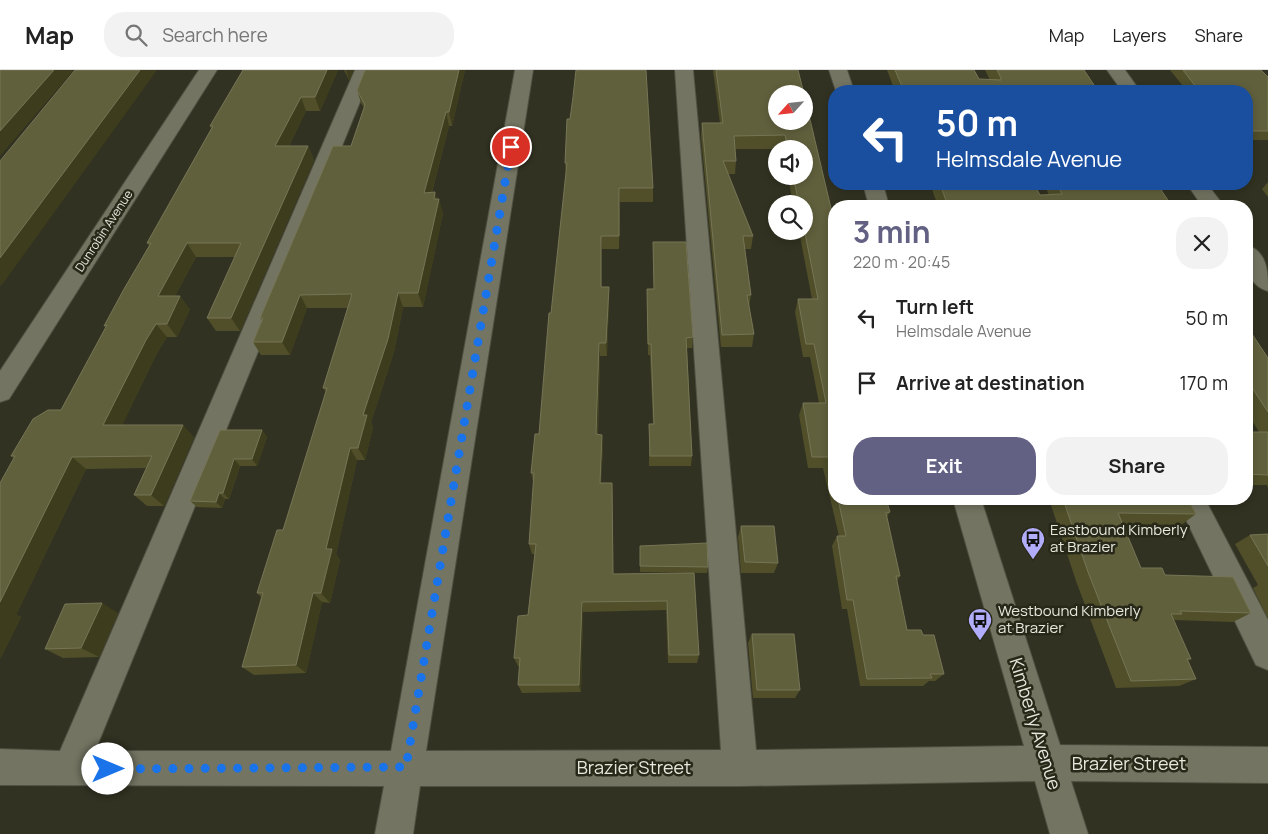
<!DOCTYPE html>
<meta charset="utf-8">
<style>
:root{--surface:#fff;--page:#f2f2f2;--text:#222;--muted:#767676;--line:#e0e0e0;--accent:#626183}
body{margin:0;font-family:Manrope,sans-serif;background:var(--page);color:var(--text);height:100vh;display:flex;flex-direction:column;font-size:19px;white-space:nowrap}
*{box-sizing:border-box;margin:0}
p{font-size:16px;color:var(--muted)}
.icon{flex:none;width:28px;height:28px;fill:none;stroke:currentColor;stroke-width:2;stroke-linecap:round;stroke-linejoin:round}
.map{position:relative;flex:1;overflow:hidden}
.drawer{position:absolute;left:828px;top:130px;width:425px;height:305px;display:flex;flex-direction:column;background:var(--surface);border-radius:20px;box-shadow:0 2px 8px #0003}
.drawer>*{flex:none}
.banner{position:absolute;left:828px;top:15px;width:425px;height:105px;border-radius:20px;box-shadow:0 2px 8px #0003;background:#1a4fa0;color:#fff;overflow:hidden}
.needle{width:32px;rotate:243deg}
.controls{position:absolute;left:768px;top:15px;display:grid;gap:10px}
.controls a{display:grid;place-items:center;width:45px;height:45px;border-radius:50%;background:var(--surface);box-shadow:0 2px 8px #0003;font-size:25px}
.pin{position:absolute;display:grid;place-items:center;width:42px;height:42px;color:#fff;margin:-21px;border:2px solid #fff;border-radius:50%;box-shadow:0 1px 5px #0007}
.me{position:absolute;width:55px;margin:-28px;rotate:90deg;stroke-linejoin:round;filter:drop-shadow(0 0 4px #0008)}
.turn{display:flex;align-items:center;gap:18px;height:105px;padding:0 25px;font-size:22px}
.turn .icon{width:65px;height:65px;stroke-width:2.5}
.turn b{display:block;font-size:35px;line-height:42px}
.round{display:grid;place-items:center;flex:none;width:52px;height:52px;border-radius:20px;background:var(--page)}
.overview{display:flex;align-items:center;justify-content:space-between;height:85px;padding:0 25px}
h1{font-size:30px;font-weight:700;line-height:38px;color:var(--accent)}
.primary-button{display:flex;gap:10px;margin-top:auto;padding:10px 25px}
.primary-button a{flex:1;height:58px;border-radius:20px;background:var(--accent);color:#fff;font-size:20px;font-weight:700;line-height:58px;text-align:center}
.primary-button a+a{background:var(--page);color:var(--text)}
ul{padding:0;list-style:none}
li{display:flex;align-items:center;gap:15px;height:65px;padding:0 25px}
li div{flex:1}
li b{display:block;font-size:19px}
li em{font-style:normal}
header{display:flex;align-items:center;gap:30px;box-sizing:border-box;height:70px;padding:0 25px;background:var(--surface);border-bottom:1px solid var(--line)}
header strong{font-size:24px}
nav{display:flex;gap:28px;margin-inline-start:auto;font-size:18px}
.search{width:350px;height:45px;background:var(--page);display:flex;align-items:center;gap:12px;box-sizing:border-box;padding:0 18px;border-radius:20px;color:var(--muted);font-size:19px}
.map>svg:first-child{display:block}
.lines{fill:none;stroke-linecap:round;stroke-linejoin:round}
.minor-casing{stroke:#4f5041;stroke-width:2}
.minor{fill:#747462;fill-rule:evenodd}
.wall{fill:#504f2a}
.shaded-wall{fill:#3d3d1e}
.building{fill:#61603d;stroke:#767556}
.route{stroke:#1a73e8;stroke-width:9;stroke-dasharray:0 16.2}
.labels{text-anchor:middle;stroke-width:5;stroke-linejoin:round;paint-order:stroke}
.far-street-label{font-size:12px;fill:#e7e8dd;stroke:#282818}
.poi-label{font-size:15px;fill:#e7e8dd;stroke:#282818;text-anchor:start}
.near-street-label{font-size:18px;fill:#e7e8dd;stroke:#282818}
</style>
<header>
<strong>Map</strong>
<div class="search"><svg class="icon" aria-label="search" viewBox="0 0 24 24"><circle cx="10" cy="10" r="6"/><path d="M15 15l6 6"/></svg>Search here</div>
<nav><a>Map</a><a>Layers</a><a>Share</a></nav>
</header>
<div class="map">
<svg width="1268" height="764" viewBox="0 0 1268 764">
<rect width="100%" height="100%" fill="#323222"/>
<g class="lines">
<!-- minor casing -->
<g class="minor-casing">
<path id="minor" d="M199,0H217L9,329L0,332V301Z
M355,0H373L95,681H391L515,0H533L426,681L721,680L675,0H693L756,680L1024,676L953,429H981L1060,675L1268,677V713L1071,711L1088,764H1050L1035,711L740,716H420L413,764H375L384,716L0,715V679L60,681Z
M829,0H847L854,21H836Z
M1107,0H1125L1140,21H1122Z
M863,114H883L889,136H869Z
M1187,114H1207L1224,136H1202Z
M1246,175C1268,181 1268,203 1268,221C1246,215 1246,193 1246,175Z
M1176,429H1205L1268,550V600L1256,595Z"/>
</g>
<!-- minor -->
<use href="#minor" class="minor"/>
</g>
<!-- wall -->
<path class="wall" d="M243,0H338L320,41H306L289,76H308L314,90L240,261H216L207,248L235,187H196L175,226L190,239L177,267H167L157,283L122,355L194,367L164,436H147L134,425L146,398L86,399L16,545L21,547L0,589L14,388L11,386L61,340L106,257L104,256L149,176L147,173L211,59L210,56Z
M344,0H354L349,10Z
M465,0L452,56H449L432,122H435L437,129L443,143L423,237H403L394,282L371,352L373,357L365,390H357L336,484L340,490L330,533L322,532L306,603L254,605L242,597L261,527L257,523L283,460L326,322L323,318L348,238H307L290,285H261L253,272L262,250L260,248L351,76L364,38L361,33L357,20Z
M713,0H798L804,51L834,151V429H886L890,442L887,447L900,506L897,511L907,560L923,565L944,604L935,611H929L923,616H860L847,539H842L832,476L837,466H839L823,398H808L799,345L803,333H819L810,287H803L795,242L798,229H812L799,161H804V134H793L788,106H804V79H735L736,91L735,104H728L753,166L751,179H745L751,225L749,237L754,264L752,277H721L701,66L702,53H720Z
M887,0H974L979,9L990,10L985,0H1084L1098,21H895Z
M1170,0H1261L1268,7V70H1246V21H1187Z
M567,49L653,118V132H620L619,179H602V217L609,231L607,286H600L598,364L603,377L601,413H612L613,504L694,503L699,585L697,593H668L666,540L583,542L581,622L522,623L518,615L520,596H518L514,588L528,545L535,484H532L529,474L534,415L531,403L539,364L551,243L566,104L565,93Z
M1268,112V127L1262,119Z
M930,114H1034L1040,125H1049L1044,114H1157L1172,136H938Z
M653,172L693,267L692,278H687L692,386L691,396H649V354H653L650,285H648L647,230L654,219Z
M1246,255L1268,288V418L1267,415H1246V362H1259L1246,341Z
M262,360L267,367L257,396H240L229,429H225L222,438L197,437L190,431Z
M1049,429H1188L1196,444L1181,455L1122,454L1141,498L1165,505L1251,543L1233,552L1174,550L1191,589L1188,590L1196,609L1179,616L1116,618L1076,511Z
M741,456L778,493L774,503H741L738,467Z
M1268,464V549L1253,518L1258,515L1235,474L1250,465Z
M640,476L708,497L707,503L640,502Z
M118,543L99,587L63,588L45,579Z
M752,564L800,620L795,628H753L748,573Z"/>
<!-- shaded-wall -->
<path class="shaded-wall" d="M54,0H74L0,86V61Z
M140,0H157L4,212L0,216V188Z
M327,0H338L320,41L315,27Z
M346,0H354L349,10Z
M459,0H465L452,56L449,42Z
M301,27L306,41L282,90L275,76Z
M446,42L449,56L428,136L424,123Z
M308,76L314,90L240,261L231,248Z
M619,118L620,132L619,179Z
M435,122L438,133L439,129L443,143L423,237L418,223Z
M601,166L602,179V231L601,217Z
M187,173L196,187L168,239L158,226Z
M609,217V231L607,286L606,273Z
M398,223L403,237L394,282L371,352L373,357L365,390L358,378L363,345Z
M300,225L307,238L290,285L282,272Z
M180,226L190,239L177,267L167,254Z
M156,254L167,267L157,283L116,368L103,355L146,270Z
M599,273L600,286L597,376L596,364Z
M183,355L194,367L164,436L151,425Z
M262,360L267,367L257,396L252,389Z
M602,365L603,377L600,424V413Z
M350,378L357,390L336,484L340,490L330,533L321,523L326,479Z
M72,387L86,399L16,545L21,547L0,589V532Z
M234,389L240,396L229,429L223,423Z
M612,413L613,424V514V504Z
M219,423L225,429L222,438L216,432Z
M313,523L322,532L306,603L296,595Z
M582,532L583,542L581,622L579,615Z
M102,533L118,543L99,587L81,578Z"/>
<!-- building -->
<path class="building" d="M0,0H54L0,61Z
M75,0H140L0,188V91Z
M243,0H327L315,27H301L275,76H308L231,248H207L241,173H187L158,226H180L167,254H156L146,270L103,355H183L151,425H134L152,386L72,387L0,532V413L15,386H11L33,349L48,340H61L107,255L104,256L124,219L151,173H147L213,56H210Z
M365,0H459L449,42H446L424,123L435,122L434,129H439L418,223H398L388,269L363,345H367L358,378H350L326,479H332L321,523H313L296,595L242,597L263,523H257L277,460H283L327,318H323L352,224L300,225L282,272H253L263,248H260L333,76H351L365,35L357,20Z
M576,0H646L653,118H619V166H601V217H609L606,273H599L596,364L602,365L600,413H612L613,504L694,503L699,585H669L667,531L582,532L579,615H518L520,588H514L518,546L528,545L536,474H529L534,403H531L535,364H539L549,243H551L567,93H565L567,49H570L573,27Z
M716,0H798L804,24H776V51H804V24L834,151V411L828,387H812L803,333H826L814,274H806L798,229H818L804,158V134H799L793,106H804V79H788L785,65L734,66L736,91H723L753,166H743L751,225H747L754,264L722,265L702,53H723Z
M895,0H974L979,9L1001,10V8L997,0H1084L1098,21H904Z
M1183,0H1261L1268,7V61H1246V21H1199Z
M940,114H1034L1040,125L1062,124L1057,114H1157L1172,136H948Z
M653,172H686L693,267L686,268L692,386H650L649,354H654L651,274H648L647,219H654Z
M1246,255L1268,288V342L1247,310H1246Z
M220,360H262L252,389H234L223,423H219L216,432L190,431Z
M1246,362H1268V405L1246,404Z
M838,429H886L890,442L886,443L900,506H896L907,560H921L923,565H934L944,604H930L932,608L867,609L853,530H847L837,466H846Z
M1063,429H1188L1196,444L1118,443L1141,498H1162L1165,505L1233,507L1251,543L1180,541L1182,544H1171L1191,589H1187L1196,609L1131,611L1088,502Z
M741,456H774L778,493L745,492Z
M1268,464V496L1250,465Z
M707,473L708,497L640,496V476Z
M102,533L81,578L45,579L65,534Z
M752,564H794L800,620H757Z"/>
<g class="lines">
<!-- route -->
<path class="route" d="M108,699L406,697L511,77"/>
</g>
<!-- icons -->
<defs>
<g id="bus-pin" transform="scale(1.25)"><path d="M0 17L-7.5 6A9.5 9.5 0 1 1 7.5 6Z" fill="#b1adfa" stroke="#282818"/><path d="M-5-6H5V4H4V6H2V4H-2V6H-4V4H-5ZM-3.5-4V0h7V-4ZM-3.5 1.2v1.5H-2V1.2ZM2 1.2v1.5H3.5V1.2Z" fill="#111"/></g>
</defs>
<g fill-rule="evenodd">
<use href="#bus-pin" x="1033" y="469"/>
<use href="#bus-pin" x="980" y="550"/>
</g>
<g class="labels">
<!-- far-street labels -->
<g class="far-street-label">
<text transform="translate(104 161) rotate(-57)" y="4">Dunrobin Avenue</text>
</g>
<!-- poi labels -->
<g class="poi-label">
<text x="1050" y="465">Eastbound Kimberly<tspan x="1050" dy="17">at Brazier</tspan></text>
<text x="998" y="546">Westbound Kimberly<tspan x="998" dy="17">at Brazier</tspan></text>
</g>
<!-- near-street labels -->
<g class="near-street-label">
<text transform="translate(1035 654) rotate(73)" y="6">Kimberly Avenue</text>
<text x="1129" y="700">Brazier Street</text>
<text x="634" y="704">Brazier Street</text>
</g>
</g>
</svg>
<div class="controls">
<a><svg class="needle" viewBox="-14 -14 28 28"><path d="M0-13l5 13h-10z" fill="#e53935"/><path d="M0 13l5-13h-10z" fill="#767676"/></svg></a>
<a><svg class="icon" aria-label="sound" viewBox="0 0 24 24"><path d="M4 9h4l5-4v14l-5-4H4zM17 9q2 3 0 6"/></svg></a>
<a><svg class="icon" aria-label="search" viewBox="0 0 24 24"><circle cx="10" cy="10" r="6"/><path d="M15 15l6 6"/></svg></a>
</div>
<div class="pin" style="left:511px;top:77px;background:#d93025"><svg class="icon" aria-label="arrive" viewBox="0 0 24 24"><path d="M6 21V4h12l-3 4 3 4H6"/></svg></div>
<svg class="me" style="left:108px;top:699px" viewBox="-20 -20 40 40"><circle r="19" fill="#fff"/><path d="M0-13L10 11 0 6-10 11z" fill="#1a73e8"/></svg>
<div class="banner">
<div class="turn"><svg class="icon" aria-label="left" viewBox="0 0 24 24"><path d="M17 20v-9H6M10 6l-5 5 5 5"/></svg><div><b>50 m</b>Helmsdale Avenue</div></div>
</div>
<section class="drawer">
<div class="overview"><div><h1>3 min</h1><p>220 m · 20:45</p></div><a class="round"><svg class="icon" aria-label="close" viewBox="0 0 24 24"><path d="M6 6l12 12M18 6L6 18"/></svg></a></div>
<ul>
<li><svg class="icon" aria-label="left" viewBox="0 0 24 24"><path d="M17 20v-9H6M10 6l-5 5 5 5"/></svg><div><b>Turn left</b><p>Helmsdale Avenue</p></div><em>50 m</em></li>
<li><svg class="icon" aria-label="arrive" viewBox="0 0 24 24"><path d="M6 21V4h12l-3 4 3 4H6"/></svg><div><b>Arrive at destination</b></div><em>170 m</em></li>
</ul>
<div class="primary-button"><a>Exit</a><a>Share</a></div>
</section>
</div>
